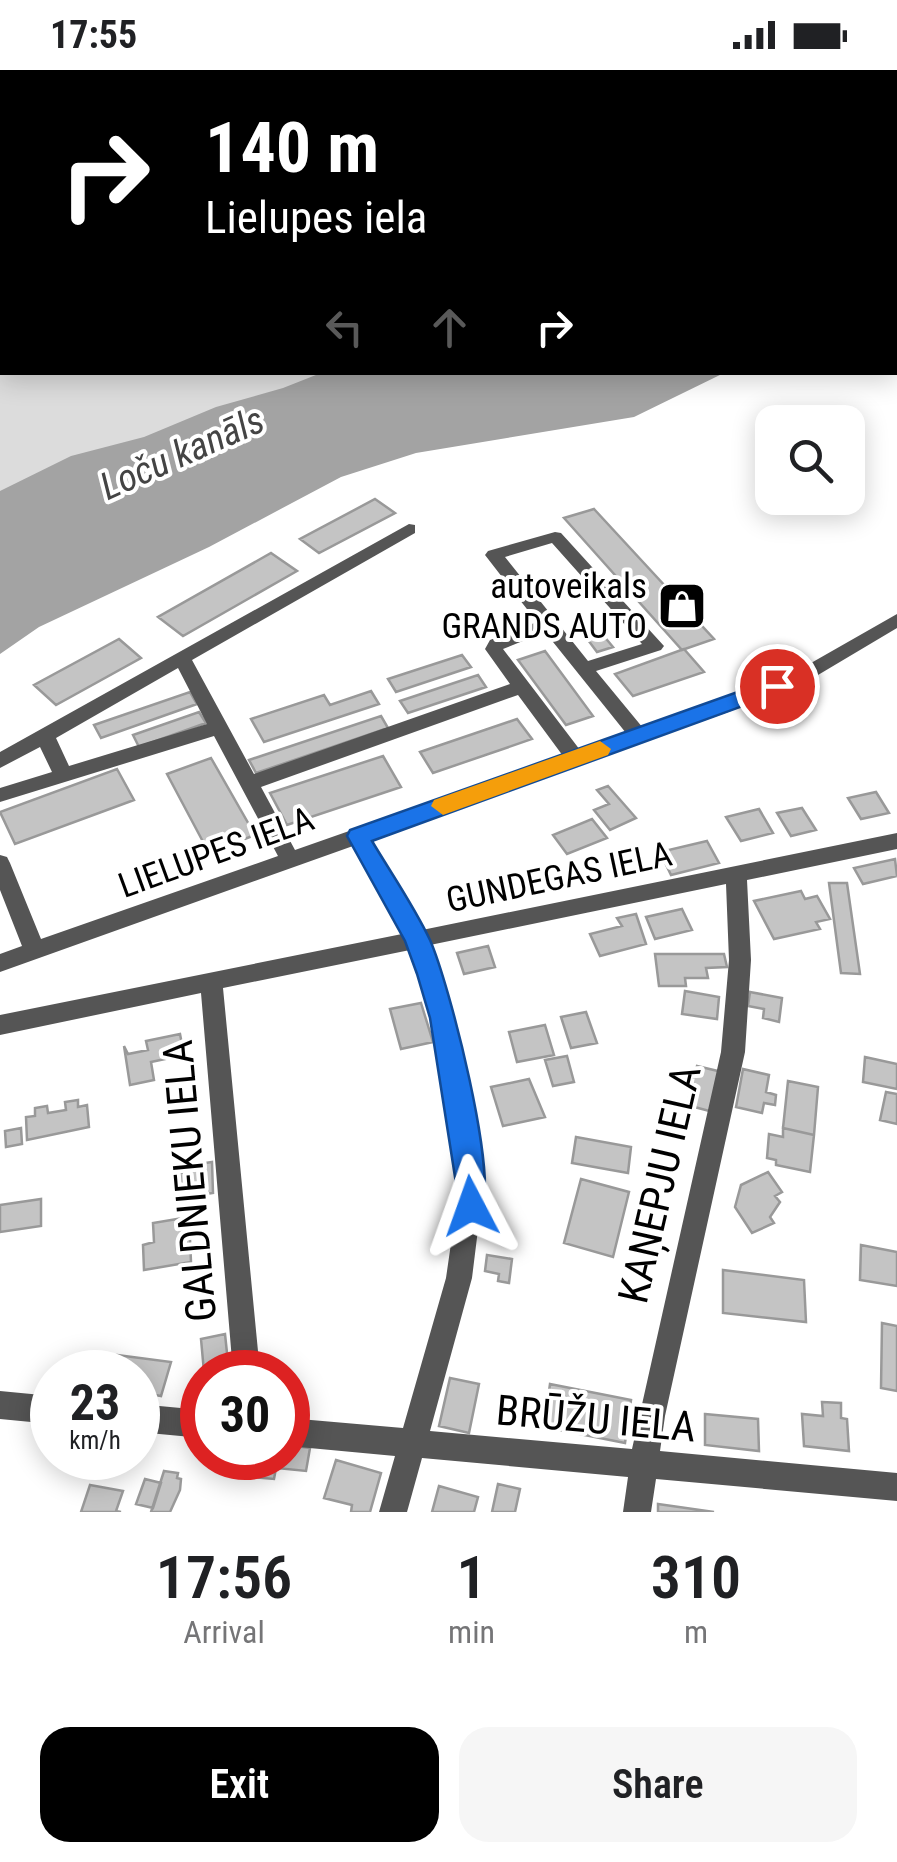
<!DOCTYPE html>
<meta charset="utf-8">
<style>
:root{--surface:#fff;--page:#f6f6f6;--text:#202124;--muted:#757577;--accent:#000}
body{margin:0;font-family:"Roboto Condensed",sans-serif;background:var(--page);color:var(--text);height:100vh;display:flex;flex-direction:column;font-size:38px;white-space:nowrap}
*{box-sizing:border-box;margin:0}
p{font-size:32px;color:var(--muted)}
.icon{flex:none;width:55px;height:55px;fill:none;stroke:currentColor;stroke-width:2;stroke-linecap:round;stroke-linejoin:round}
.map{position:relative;height:1442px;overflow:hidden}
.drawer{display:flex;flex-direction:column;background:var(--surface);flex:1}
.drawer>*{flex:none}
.hud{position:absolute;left:0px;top:0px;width:898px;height:305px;box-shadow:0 5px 25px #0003;background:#000;color:#fff;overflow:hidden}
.buttons{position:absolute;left:755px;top:335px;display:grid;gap:20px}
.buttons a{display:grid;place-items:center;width:110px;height:110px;border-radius:20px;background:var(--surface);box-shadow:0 5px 25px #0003;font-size:50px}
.speed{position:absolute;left:30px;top:1280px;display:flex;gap:20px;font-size:50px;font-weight:700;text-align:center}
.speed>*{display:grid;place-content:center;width:130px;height:130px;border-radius:50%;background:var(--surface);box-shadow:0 5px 25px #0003;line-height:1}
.speed small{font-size:25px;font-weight:400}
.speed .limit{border:15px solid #d22;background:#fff;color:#111}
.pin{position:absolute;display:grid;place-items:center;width:85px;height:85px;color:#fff;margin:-42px;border:5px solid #fff;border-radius:50%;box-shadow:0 2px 10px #0007}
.me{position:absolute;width:110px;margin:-55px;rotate:356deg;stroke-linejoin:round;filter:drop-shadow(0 0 8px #0008)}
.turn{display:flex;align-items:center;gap:35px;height:210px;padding:0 40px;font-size:45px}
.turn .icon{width:130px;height:130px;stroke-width:2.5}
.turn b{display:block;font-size:70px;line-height:85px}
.lanes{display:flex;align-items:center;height:95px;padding:0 40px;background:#0003;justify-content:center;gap:50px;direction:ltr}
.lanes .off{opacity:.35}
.eta{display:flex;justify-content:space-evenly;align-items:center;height:170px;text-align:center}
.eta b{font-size:60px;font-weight:600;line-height:70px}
.cta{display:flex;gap:20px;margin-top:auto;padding:20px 40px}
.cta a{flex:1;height:115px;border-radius:30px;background:var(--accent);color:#fff;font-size:40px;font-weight:600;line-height:115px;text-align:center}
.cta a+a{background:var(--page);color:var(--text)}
.status{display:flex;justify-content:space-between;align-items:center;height:70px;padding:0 50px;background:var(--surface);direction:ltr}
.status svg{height:28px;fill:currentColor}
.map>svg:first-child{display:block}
.green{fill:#dcdcdc}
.water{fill:#a3a3a3}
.building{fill:#c4c4c4;stroke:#999;stroke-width:2.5}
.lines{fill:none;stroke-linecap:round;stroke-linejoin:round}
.minor{fill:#555;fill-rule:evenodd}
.route{fill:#1a73e8;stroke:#114b97;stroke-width:2.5}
.slow{fill:#f59e0b}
.labels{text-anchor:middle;stroke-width:8;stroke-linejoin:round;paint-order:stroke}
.poi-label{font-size:35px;fill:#000;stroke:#fff;text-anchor:end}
.street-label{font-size:35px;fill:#000;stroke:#fff}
.water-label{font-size:38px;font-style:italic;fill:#444;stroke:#fff}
.near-street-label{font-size:42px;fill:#000;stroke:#fff}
</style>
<div class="status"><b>17:55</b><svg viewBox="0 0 49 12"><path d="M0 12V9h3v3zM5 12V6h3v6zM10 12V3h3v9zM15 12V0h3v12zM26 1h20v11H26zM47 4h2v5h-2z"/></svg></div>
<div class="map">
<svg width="897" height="1442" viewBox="0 0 897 1442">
<rect width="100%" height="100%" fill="#fff"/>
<!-- green -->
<path class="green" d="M0,0H534L554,2H2V302L340,303L0,427Z"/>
<!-- water -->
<path class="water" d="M568,0H897V64L895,2Z
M321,303H724L634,347L416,383L341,407L209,477L39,557L0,584V421L71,386L144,367L216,337L283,318Z"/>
<!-- building -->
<path class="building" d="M375,429L395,443L319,483L300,469Z
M594,439L714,569L682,580L564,448Z
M271,483L297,501L183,566L158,547Z
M603,565L613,577L597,582L588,570Z
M119,569L141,588L56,635L34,615Z
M684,579L704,602L633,626L615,604Z
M545,581L593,646L566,655L518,590Z
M462,585L471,597L396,622L388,609Z
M478,605L486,617L408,643L400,631Z
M371,621L379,634L264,672L251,649L324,625L330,635Z
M190,622L197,634L101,668L94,655Z
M199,642L206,653L139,677L133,665Z
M381,646L388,658L256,703L249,690Z
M517,649L532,669L433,703L420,682Z
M383,686L401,717L287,755L270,723Z
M211,688L255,765L209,783L167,704Z
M117,699L134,730L15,774L0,742Z
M608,716L636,748L610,760L594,740L609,734L597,720Z
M876,722L889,743L861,749L848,728Z
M802,738L816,760L791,766L777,743Z
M759,739L773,763L741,771L726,747Z
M592,749L607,768L567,784L553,765Z
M707,771L719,793L671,805L660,782Z
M895,789L897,806L863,814L854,798Z
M829,813H847L860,904L841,903Z
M801,821L805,829L817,826L830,849L816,852L820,859L774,869L754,831Z
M682,839L692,860L655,869L646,847Z
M636,844L646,874L600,886L590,864L622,856L617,848Z
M488,876L495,897L464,904L457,883Z
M655,884H724L727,897L706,898L708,908H685L686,916H659Z
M685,921L719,927L717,949L682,944Z
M750,922L782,928L779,952L763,948L764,939L748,936Z
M421,933L433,972L401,979L390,939Z
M586,942L597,973L571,978L561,947Z
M545,955L554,985L517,992L509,962Z
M180,964L184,985L151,992L154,1010L130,1015L124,976L128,984L148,980L146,971Z
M567,986L574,1012L553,1016L545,990Z
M865,987L897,994V1019L863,1012Z
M697,996L722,1002L713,1042L687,1035Z
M743,999L769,1005L766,1022L776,1025L775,1035L764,1033L762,1043L736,1037Z
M529,1009L545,1047L503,1056L491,1017Z
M788,1011L818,1017L814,1065L783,1058Z
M886,1022L897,1024V1054L880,1050Z
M78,1030V1037L87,1035L89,1057L27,1070L26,1047L35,1046V1038L47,1036L48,1043L66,1040L65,1032Z
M21,1058L22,1074L6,1077L5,1061Z
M783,1058L814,1065L810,1102L776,1095V1090L767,1088L769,1064L783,1067Z
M576,1067L631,1077L628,1103L572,1093Z
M212,1092L213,1123L187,1127V1113L181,1114L180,1103L186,1102V1096Z
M768,1102L782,1122L775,1126L780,1132L770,1147L774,1153L752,1163L735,1137L741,1115Z
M581,1109L629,1122L613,1187L564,1173Z
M41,1129V1156L0,1162V1135Z
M189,1147L191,1192L144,1200L143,1175L154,1172L153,1153Z
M861,1175L897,1182V1216L860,1210Z
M487,1185L512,1189L509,1213L498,1211L499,1204L485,1201Z
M723,1200L804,1210L806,1252L723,1243Z
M882,1253L897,1256V1321L881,1318Z
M225,1264L229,1302H204L201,1269Z
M117,1285L171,1292L161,1326L138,1322V1302H111Z
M450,1308L479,1314L469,1363L439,1356Z
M550,1314L631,1330L625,1373L544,1357Z
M822,1332L841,1333V1348L847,1349L849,1381L804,1376L802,1344L823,1346Z
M705,1344L758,1349L759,1381L705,1375Z
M288,1375L310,1378L306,1401L276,1398L278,1388H288Z
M254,1388H278L274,1409L250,1407Z
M336,1390L381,1403L370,1442H351L352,1435L324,1428Z
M164,1401L178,1403L177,1408L181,1409L180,1420L170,1442H151Z
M145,1409L161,1413L153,1438L136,1434Z
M498,1414L520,1419L515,1442H492Z
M90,1415L123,1421L116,1441L121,1442H81Z
M439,1416L478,1427L474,1442H432Z
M658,1434L714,1442H658Z"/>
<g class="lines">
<!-- minor -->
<path class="minor" d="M409,454L415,455V463L192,590L254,704L510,614L485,579L490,570L537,552L485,485L488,481L555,462L561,463L664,576L661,580L596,601L643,658L804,597L897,544V558L818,605L731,641L370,770L422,860L897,763V779L747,810L751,890L745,982L665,1346L660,1381L897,1403V1431L656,1409L651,1442H623L628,1407L422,1388L407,1442H379L395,1386L288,1376V1348L403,1358L446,1208L460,1111L432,948L410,880L223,918L260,1302H233L201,923L0,965V945L402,864L353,776L0,902V884L22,876L0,820V785L7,787L10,793L41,869L278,786L214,666L0,732V718L52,702L40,677L0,698V682ZM552,473L642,574L588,591L505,487ZM545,562L626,663L580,680L503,579ZM178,598L207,654L69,696L56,668ZM518,625L563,686L295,780L261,717ZM726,814L729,890L721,982L632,1379L430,1361L472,1208L484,1111L454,948L430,875Z
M0,1321L52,1326V1354L0,1349Z
M138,1334L202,1340V1368L138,1362Z"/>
</g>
<!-- route -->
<path class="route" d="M777,608L787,616L784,621L372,771C391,803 414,836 430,870C449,913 499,1106 481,1145L471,1149L461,1145L430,948L417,904L405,871L347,766L350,760Z"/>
<!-- slow -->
<path class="slow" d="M600,671L611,679L608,685L443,745L431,736L434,730Z"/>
<!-- icons -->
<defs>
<g id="shop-square" transform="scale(2.5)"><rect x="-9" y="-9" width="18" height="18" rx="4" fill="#000" stroke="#fff"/><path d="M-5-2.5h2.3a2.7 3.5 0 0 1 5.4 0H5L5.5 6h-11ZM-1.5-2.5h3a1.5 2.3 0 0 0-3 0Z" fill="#fff"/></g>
</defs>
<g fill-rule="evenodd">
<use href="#shop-square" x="682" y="536"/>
</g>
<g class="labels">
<!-- poi labels -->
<g class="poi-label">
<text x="647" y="528">autoveikals<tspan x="647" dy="40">GRANDS AUTO</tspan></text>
</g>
<!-- street labels -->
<g class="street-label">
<text transform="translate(216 782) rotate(-20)" y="12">LIELUPES IELA</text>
<text transform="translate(559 807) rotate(-12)" y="12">GUNDEGAS IELA</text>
</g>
<!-- water labels -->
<g class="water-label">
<text transform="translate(182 383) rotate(-24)" y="13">Loču kanāls</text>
</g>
<!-- near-street labels -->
<g class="near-street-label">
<text transform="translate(189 1111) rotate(-95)" y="15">GALDNIEKU IELA</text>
<text transform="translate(659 1114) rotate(-77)" y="15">KAŅEPJU IELA</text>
<text transform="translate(596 1348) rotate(5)" y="15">BRŪŽU IELA</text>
</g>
</g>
</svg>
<div class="buttons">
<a><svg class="icon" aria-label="search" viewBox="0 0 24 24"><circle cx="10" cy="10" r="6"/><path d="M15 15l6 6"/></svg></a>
</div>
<div class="speed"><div>23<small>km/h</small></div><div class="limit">30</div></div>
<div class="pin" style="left:777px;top:616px;background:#d93025"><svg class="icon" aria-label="arrive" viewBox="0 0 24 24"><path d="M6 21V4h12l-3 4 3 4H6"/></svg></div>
<svg class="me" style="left:471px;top:1136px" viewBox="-20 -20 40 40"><path d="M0-17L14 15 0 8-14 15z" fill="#1a73e8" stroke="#fff" stroke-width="4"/></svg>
<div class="hud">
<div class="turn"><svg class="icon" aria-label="right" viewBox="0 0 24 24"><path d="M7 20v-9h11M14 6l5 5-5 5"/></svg><div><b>140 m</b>Lielupes iela</div></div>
<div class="lanes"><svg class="icon off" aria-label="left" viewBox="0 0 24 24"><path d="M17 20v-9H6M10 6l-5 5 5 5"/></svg><svg class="icon off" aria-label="ahead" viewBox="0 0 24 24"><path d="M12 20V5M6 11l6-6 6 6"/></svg><svg class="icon" aria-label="right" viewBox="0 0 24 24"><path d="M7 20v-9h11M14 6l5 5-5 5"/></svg></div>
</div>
</div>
<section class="drawer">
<div class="eta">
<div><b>17:56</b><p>Arrival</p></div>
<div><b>1</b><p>min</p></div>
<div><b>310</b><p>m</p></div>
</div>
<div class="cta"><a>Exit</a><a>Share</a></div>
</section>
